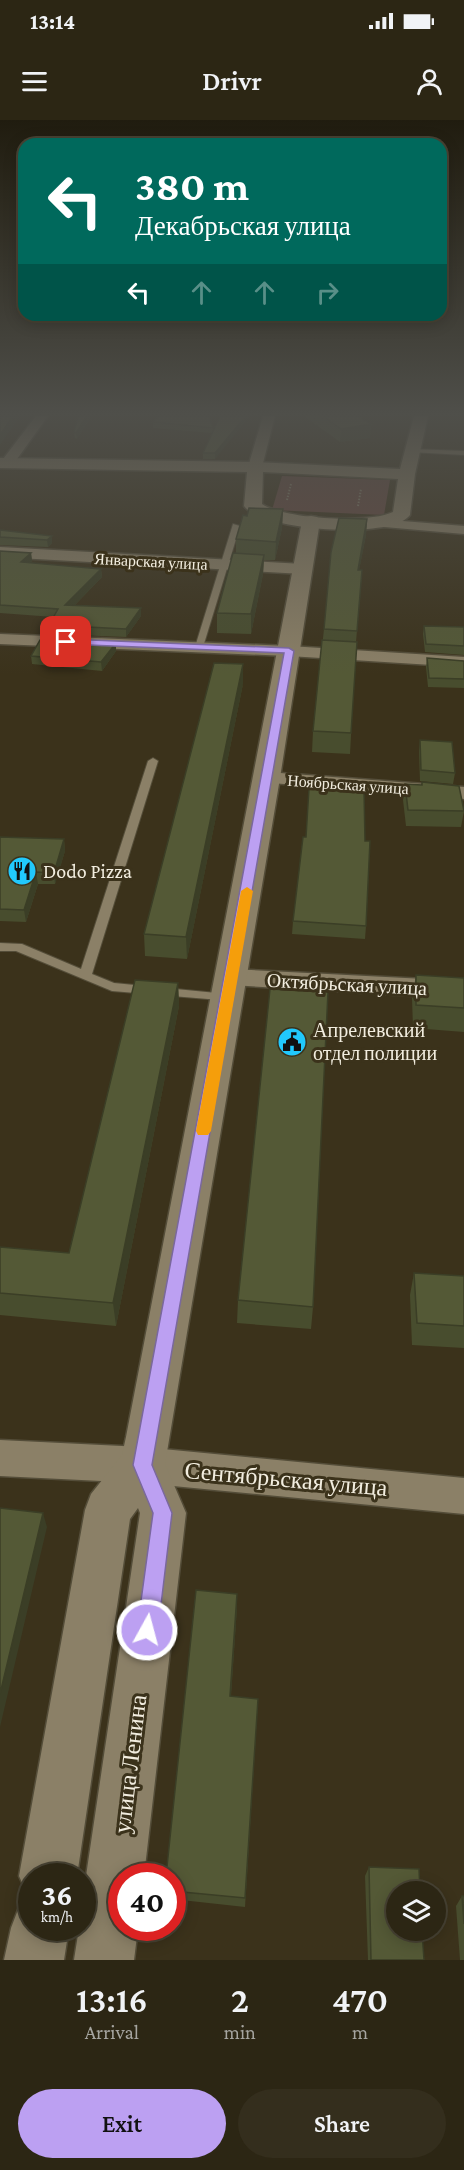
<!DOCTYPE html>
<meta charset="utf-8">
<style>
:root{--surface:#2c2614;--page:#342e1d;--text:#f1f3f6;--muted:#a6a5a0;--line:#484334;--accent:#bca0f2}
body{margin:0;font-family:"Crimson Pro",serif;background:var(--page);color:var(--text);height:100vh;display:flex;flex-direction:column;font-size:22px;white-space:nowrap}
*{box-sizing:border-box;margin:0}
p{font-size:20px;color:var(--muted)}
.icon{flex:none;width:33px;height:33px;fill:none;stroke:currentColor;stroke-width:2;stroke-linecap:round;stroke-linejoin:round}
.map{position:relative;height:1840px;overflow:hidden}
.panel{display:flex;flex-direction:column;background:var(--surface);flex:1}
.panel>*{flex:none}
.hud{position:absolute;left:18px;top:18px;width:429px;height:183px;border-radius:18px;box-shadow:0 3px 15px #0003,0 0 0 2px var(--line);background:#00695c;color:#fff;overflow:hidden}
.tools{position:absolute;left:386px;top:1761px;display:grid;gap:12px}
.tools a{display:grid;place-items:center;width:60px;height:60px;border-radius:50%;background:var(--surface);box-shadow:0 3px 15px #0003,0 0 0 2px var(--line);font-size:30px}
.speed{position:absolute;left:18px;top:1743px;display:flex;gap:12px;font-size:30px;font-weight:700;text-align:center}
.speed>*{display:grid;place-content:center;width:78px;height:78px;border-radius:50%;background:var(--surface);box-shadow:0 3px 15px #0003,0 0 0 2px var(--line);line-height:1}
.speed small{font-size:15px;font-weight:400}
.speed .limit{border:9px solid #d22;background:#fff;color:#111}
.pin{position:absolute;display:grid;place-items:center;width:51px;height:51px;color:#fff;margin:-26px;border-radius:12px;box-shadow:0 3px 9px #0006}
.me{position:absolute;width:66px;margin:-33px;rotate:7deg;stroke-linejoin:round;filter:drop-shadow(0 0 4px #0008)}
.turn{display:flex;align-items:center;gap:21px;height:126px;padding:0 18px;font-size:27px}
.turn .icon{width:78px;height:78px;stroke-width:2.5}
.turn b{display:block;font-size:42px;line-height:51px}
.lanes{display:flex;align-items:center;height:57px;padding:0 18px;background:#0003;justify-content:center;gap:30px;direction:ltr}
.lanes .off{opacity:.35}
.eta{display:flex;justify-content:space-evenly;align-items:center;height:102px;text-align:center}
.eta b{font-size:36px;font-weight:600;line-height:42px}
.primary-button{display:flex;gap:12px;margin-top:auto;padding:12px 18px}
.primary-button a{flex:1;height:69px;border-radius:36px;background:var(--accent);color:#111;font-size:24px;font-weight:600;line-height:69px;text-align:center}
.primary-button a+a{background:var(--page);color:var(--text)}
.status{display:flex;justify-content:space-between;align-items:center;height:42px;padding:0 30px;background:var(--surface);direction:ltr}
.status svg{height:16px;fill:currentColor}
header{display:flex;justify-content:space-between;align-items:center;height:78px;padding:0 18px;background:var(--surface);font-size:27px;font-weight:600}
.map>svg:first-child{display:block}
.green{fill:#674740}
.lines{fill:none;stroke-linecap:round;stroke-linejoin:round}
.service-casing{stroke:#544d39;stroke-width:2}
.minor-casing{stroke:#544d39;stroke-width:3}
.tertiary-casing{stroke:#544d39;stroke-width:3}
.secondary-casing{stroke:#544d39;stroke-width:3}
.path{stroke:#8a8370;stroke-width:2;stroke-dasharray:1.5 1.5;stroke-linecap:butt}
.service{fill:#8b8067;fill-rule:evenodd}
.minor{fill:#8b8067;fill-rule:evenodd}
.tertiary{fill:#8b8067;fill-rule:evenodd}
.secondary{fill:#8b8067;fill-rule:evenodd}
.wall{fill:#484d2e}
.shaded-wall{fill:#3b3e26}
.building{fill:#545936;stroke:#3b3e26;stroke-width:1.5}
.route{fill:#bca0f2;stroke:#7a689d;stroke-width:1.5}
.slow{fill:#f59e0b}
.labels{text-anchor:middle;stroke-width:6;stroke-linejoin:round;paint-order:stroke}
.far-street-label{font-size:16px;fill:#f2eddf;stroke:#3b321b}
.poi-label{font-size:20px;fill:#f2eddf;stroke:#3b321b;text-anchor:start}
.street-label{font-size:20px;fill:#f2eddf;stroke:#3b321b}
.near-street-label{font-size:24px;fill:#f2eddf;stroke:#3b321b}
</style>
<div class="status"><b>13:14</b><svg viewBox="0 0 49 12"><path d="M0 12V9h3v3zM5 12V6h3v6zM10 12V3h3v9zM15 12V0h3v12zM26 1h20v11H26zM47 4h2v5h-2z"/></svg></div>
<header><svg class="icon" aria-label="menu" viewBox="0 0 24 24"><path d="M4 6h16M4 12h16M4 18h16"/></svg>Drivr<svg class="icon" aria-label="person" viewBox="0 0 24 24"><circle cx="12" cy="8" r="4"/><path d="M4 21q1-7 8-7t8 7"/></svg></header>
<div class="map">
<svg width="464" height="1840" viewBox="0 0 464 1840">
<rect width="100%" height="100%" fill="#3b321b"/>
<!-- green -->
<path class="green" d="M282,356L390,360L384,395L272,390Z"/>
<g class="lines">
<!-- service casing -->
<g class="service-casing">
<path id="service" d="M412,329L464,331V335L410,332Z
M233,404L240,406L203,527L196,529L195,527Z
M153,638L158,641L92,854L114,863L227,874L232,875L233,878L232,881L112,871L16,831H0V823L22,824L81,849L148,641Z"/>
</g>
<!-- minor casing -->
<g class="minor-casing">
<path id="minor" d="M36,296H48L12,346H2L0,343Z
M263,296H275L262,347L255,351L248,347Z
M378,399L464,406V414L373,406L371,403L373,400Z
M0,427L303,444L311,449L303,454L0,437Z
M0,514L289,526L464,537V547L289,536L0,524Z
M267,652L464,667V679L260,662L257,658L260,654Z
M231,849L464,861V879L231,865L222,863L218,857L222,851Z
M0,1320L142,1327L464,1358V1394L142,1363L0,1356Z"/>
</g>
<!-- tertiary casing -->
<g class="tertiary-casing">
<path id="tertiary" d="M311,396L317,397L320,401L280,658L165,1344L186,1393L144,1756H122V1808H138L134,1840H74L79,1808H82V1783L140,1393L138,1388L130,1399L77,1756H32V1778L28,1776L19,1756L85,1390L91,1374L122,1335L126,1317L302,401L305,397Z
M32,1782V1808H69L64,1840H4L11,1808L19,1787Z"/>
</g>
<!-- secondary casing -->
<g class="secondary-casing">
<path id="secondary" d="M414,296H428L415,354L410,395C392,420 262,411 244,386L247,352L0,348V338L255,342L400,349ZM263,352L398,359L393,392C368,404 284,399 262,384Z"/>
</g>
<!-- path -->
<path class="path" d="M287,380L291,364
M358,386L361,369"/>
<!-- service -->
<use href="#service" class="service"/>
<!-- minor -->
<use href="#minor" class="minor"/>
<!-- tertiary -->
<use href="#tertiary" class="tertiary"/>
<!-- secondary -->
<use href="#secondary" class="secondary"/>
</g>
<!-- wall -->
<path class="wall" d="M78,296H91L77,319L75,318L74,312Z
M220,296L215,339H203V333L212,313L153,308V302L213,308V311Z
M304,296H358L371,304L370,318L340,322Z
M283,389L282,408L275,440H264L263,454L251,514L217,513V493L236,434V419L247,396Z
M367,399L366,415L359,450H362L356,522L350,634L312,632L313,611L324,509Z
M0,410L52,416V423L48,427L0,425Z
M0,431L31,433L32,441L30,443L101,449L102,457L74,486L141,496L126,517L49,514V505L54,497L0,493Z
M424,506L464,507V535L425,532L423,514Z
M116,531L102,551L32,544L31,536Z
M427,538L464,541V568L428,567L426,547Z
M243,564L187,839L145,836L144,814Z
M420,620L455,653L453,664L420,661L419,631Z
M405,664L464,691L461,707L406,706L403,680Z
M0,717L64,719L65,731L55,764H38L26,802L0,801Z
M306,717L366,806L365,819L292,814L293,801Z
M416,855L464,858V912L413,908L412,878Z
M178,863L179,886L116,1206L0,1195V1127L69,1133Z
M414,1153L464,1156V1228L412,1225L410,1175Z
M238,1180L313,1187L311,1209L237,1203Z
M237,1474V1487L231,1576L258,1579L245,1787L172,1779V1756Z
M369,1747L424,1840H368L365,1756Z
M462,1776H464V1840H460L456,1786Z"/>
<!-- shaded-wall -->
<path class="shaded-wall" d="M13,296H20L0,325V315Z
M87,296H91L77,319L76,313Z
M246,296H250L215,339V333Z
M371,304L370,318L340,322L341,309Z
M283,389L282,408L275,440L276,422Z
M367,399L366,415L356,466L358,450Z
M52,416V423L48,427L47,420Z
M31,433L32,441L22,450L21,442Z
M264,435L263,454L251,514V494Z
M101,449L102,457L66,494L65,485Z
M141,488V496L126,517V509Z
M116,523V531L102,551L101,542Z
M243,544V564L187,839L186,817Z
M64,719L65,731L55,764L54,753Z
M36,752L38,764L26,802L24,790Z
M178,863L179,886L116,1206L113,1183Z
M43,1393L47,1407L0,1607V1574Z
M237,1474V1487L230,1588V1576Z"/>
<!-- building -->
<path class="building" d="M0,296H13L0,315Z
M78,296H87L76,313L74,312Z
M158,296H209L213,308L153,302Z
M220,296H246L215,333H203Z
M323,296H358L371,304L341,309Z
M249,388L283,389L276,422L236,419L243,395L247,396Z
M339,398L367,399L358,450H362L357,511L324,509L331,432Z
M0,410L52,416L47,420L0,417Z
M0,431L31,433L21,442L101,449L65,485L141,488L126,509L49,505L58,489L0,485Z
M233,433L264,435L251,494L217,493Z
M424,506L464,507V526L426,524Z
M40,520L116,523L101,542L31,536Z
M322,520L357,522L351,613L313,611Z
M427,538L464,541V559L429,558Z
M214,543L243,544L186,817L144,814Z
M420,620L452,622L455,653L421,650Z
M422,662L459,666L464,691L408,690L405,664L422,665Z
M309,668L364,670L365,721H370L366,806L293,801L303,717H306Z
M0,717L64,719L54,753L36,752L24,790L0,789Z
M416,855L464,858V888L416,885Z
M135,860L178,863L113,1183L0,1173V1127L69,1133Z
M270,869L328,872L313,1187L238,1180Z
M414,1153L464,1156V1206L417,1203Z
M0,1388L43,1393L0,1574Z
M196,1470L237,1474L230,1576L258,1579L245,1778L172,1771V1756H166Z
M369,1747L419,1749L420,1772H396V1810H422L424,1840H371Z
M462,1776H464V1804Z"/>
<!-- sky -->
<linearGradient id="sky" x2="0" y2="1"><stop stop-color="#201c0f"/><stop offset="0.53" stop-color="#4f4f4a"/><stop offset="1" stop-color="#4f4f4a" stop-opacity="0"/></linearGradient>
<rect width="464" height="554" fill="url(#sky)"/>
<!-- route -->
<path class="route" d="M66,519L289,528L294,531L152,1345L172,1393L158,1510L155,1518L147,1521L140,1518L137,1510L153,1393L133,1345L284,533L63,524V520Z"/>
<!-- slow -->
<path class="slow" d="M247,767L253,771L211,1011L208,1015H198L196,1011L241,771Z"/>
<!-- icons -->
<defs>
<g id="restaurant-disc" transform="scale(1.5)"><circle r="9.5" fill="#21c9fd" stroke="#3b321b"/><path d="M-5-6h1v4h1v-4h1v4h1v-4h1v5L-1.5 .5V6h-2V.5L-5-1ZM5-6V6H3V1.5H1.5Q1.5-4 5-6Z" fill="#111"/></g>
<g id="civic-disc" transform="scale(1.5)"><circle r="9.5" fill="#21c9fd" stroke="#3b321b"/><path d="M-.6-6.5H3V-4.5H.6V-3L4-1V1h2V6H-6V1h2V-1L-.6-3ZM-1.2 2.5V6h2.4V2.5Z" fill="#111"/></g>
</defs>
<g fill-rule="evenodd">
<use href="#restaurant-disc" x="22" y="751"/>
<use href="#civic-disc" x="292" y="922"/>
</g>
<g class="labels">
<!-- far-street labels -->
<g class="far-street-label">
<text transform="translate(151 441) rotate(3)" y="6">Январская улица</text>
<text transform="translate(348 664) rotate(4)" y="6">Ноябрьская улица</text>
</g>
<!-- poi labels -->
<g class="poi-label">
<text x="43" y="758">Dodo Pizza</text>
<text x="313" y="917">Апрелевский<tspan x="313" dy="23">отдел полиции</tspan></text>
</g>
<!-- street labels -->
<g class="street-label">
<text transform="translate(347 864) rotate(3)" y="7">Октябрьская улица</text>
</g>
<!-- near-street labels -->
<g class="near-street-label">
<text transform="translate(286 1359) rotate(5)" y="8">Сентябрьская улица</text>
<text transform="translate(130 1644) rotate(-83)" y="8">улица Ленина</text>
</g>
</g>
</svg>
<div class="tools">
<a><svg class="icon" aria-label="layers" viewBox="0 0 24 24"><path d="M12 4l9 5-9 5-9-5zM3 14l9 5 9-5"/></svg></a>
</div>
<div class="speed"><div>36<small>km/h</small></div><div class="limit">40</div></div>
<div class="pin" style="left:66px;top:522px;background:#d93025"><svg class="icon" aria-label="arrive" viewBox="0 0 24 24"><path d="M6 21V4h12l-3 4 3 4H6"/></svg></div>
<svg class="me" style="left:147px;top:1510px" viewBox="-20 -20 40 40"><circle r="17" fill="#bca0f2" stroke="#fff" stroke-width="3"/><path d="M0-11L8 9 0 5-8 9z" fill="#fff"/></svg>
<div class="hud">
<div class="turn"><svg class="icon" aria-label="left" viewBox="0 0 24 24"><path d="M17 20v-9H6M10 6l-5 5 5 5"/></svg><div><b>380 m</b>Декабрьская улица</div></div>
<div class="lanes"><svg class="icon" aria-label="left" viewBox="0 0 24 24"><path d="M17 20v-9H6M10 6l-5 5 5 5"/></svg><svg class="icon off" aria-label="ahead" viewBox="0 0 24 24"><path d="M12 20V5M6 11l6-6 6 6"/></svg><svg class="icon off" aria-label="ahead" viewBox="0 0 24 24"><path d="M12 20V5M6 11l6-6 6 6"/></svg><svg class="icon off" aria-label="right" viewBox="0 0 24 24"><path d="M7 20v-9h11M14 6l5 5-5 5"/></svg></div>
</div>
</div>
<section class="panel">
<div class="eta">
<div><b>13:16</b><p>Arrival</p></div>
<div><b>2</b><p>min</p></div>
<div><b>470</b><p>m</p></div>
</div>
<div class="primary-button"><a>Exit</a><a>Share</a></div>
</section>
